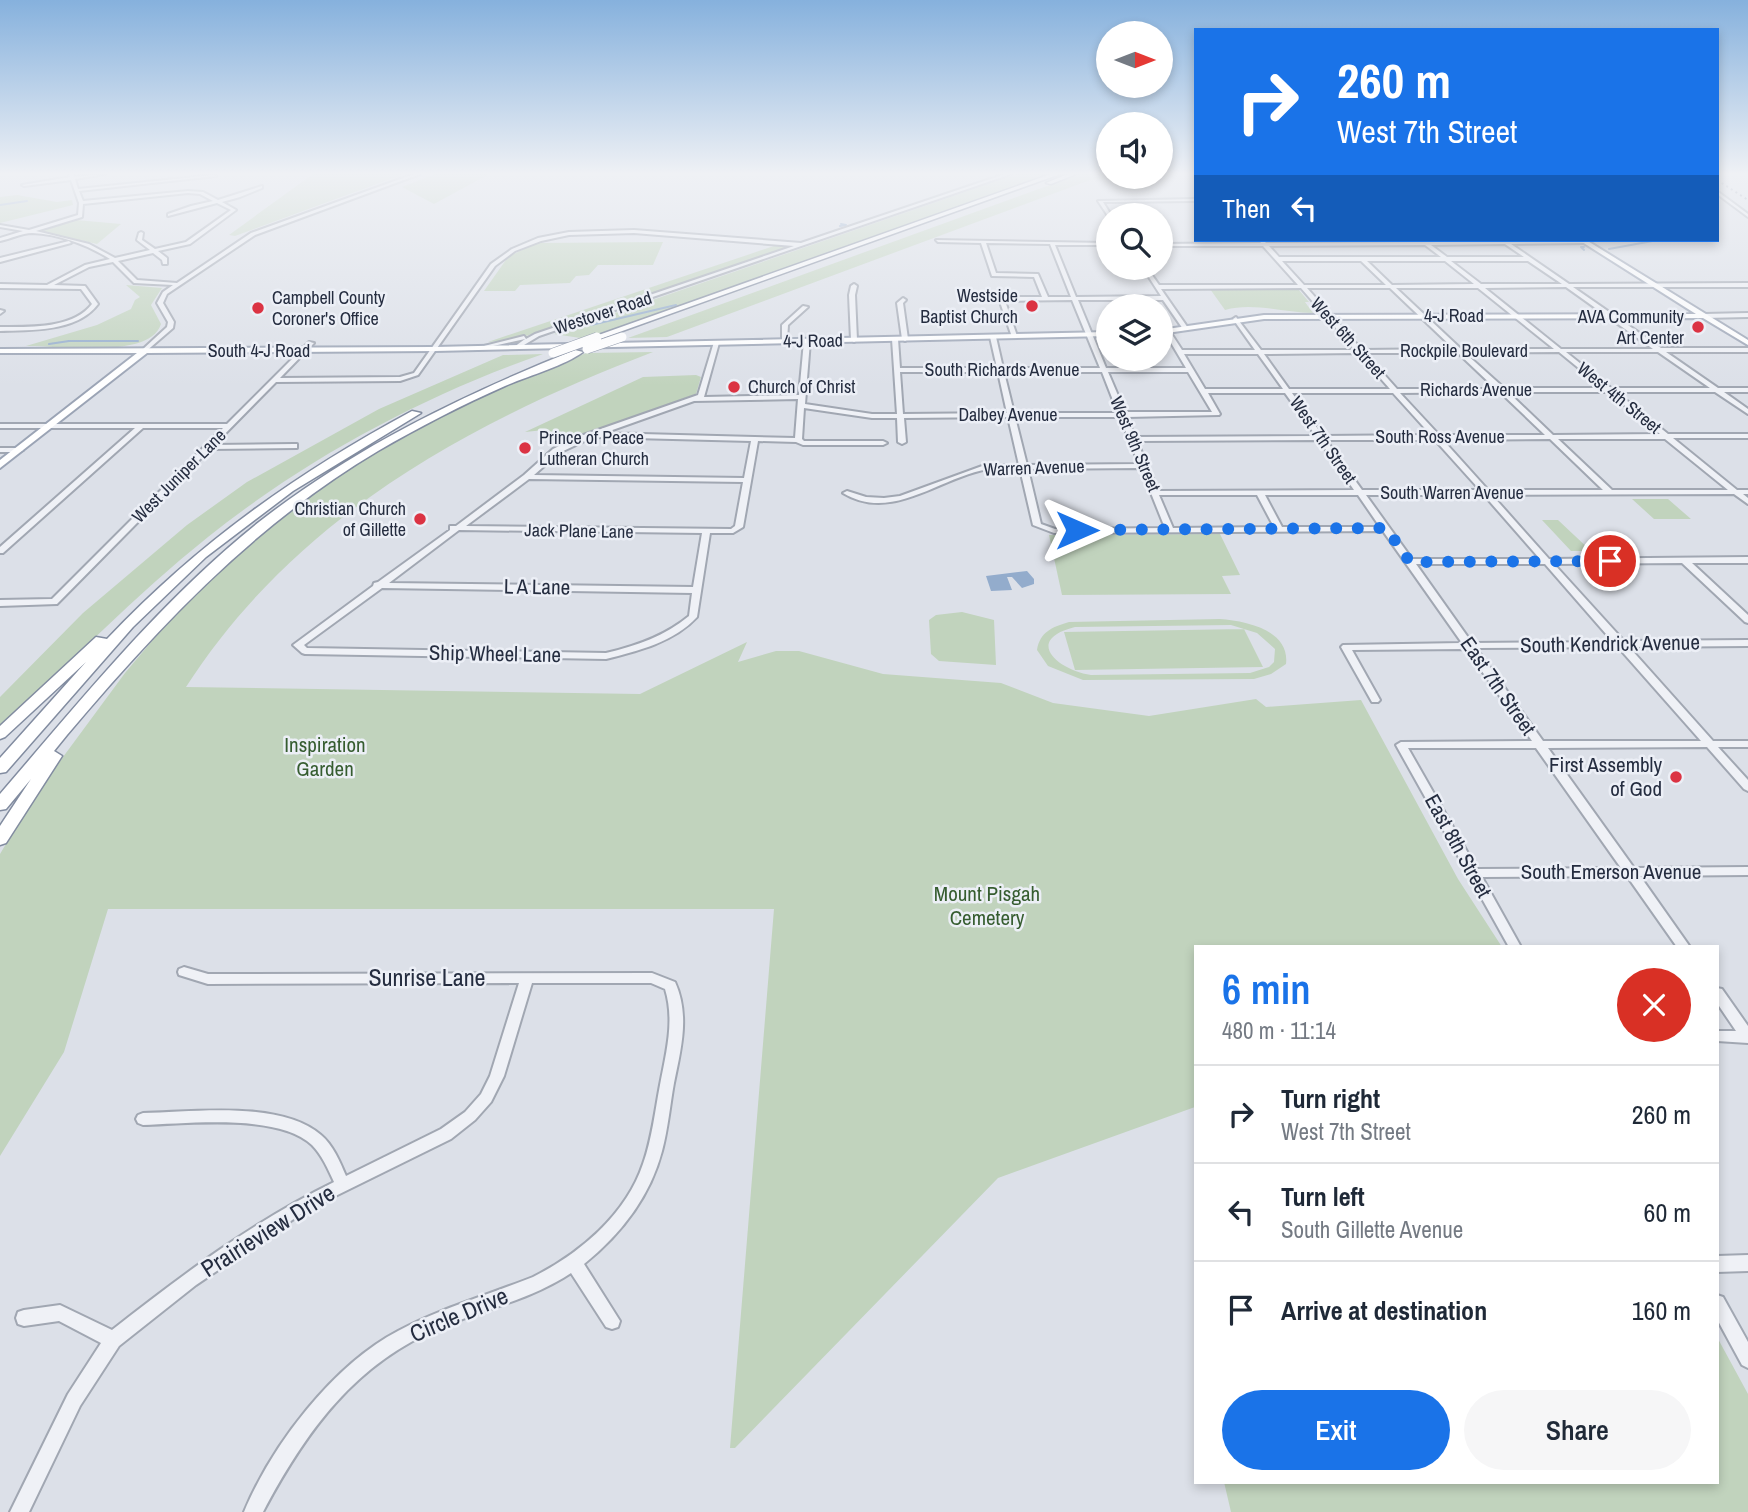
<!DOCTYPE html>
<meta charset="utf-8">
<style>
:root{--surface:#fff;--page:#f6f6f7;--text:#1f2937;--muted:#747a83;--line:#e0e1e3;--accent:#1a73e8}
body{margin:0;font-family:"Archivo Narrow",sans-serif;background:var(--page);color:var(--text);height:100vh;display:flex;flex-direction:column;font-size:26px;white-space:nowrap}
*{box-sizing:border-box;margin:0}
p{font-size:23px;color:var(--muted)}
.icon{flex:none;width:38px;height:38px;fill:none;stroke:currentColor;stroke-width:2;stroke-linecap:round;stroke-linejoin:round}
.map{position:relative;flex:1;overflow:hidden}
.panel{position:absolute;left:1194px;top:945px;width:525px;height:539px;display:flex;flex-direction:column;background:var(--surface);border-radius:0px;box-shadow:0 4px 10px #0003}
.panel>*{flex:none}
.hud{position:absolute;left:1194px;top:28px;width:525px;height:214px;border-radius:0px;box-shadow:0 4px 10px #0003;background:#1a73e8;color:#fff;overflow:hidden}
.needle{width:46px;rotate:90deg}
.fabs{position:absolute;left:1096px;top:21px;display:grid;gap:14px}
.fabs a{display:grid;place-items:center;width:77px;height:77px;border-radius:50%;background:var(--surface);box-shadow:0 4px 10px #0003;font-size:35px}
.pin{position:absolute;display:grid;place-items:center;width:60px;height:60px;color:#fff;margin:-30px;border:4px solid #fff;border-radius:50%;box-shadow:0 2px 7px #0007}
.me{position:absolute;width:77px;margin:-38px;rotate:90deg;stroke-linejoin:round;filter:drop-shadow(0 0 5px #0008)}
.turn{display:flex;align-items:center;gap:24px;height:147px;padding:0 28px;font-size:32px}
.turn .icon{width:91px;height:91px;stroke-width:2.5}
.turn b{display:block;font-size:49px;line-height:60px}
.then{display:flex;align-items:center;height:66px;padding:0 28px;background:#0003;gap:14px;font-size:26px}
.round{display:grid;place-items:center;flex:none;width:74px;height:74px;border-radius:37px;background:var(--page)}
.headline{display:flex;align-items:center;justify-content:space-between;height:119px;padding:0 28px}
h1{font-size:42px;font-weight:600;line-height:52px;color:var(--accent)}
.cta{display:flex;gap:14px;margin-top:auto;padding:14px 28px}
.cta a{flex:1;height:80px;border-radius:42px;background:var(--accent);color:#fff;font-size:28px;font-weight:600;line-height:80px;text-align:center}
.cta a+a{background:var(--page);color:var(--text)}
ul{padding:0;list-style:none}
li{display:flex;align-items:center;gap:21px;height:98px;padding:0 28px;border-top:2px solid var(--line)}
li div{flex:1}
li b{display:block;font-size:26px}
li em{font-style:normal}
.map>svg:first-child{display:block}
.green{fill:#c1d3bd;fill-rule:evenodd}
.water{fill:#93accc}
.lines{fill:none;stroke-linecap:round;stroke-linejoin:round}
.stream{stroke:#93accc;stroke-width:2}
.minor-casing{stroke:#a1a7b2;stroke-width:4}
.major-casing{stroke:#9ba4b5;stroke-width:4}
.highway-casing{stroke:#828ca0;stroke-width:3}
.minor{fill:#eff1f6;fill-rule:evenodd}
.major{fill:#fff;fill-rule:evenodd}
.highway{fill:#fff;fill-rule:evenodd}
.rail{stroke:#747e93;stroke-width:2;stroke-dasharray:2 3.5;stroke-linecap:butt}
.highway-bridge-casing{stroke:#828ca0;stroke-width:10;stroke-linecap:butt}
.highway-bridge{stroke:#fff;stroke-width:9}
.route{stroke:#1a73e8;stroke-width:12;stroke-dasharray:0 21.6}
.poi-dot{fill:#db3343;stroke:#eceff6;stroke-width:2.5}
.labels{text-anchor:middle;stroke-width:5;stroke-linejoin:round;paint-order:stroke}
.far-poi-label{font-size:18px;fill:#252d40;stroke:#eceff6;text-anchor:end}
.far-street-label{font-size:18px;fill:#252d40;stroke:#eceff6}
.street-label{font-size:21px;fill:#252d40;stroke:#eceff6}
.park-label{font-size:21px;fill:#365d30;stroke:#eceff6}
.poi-label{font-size:21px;fill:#252d40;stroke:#eceff6;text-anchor:end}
.near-street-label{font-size:24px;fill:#252d40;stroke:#eceff6}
</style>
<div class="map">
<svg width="1748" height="1512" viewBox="0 0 1748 1512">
<rect width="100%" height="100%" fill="#dce0e8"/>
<!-- green -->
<path class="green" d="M313,174H404L235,236L229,235Z
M435,174H489L434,204L402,187Z
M1017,174H1049L587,339L554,334Z
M1080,174H1108V177L1132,179L1090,180L667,337L628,338Z
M17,195L57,202L72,200L73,205L0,223V197Z
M76,220L121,224L97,244L41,231Z
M663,242L653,265H598L589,275L576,276L570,283L520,285L515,291H484L508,257L536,243Z
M780,244L789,247L514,340L488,342Z
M126,285L162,288L151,305L161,324C150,360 57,345 26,346L97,325L131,309L135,300L140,297Z
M1210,289H1298L1309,302H1305L1313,313C1284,313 1254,302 1225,310Z
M653,352C470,422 296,516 186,687L640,694L747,642L738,662L776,651H799L883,674L1001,683L1053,703L1149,716L1256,699L1266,707L1361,700L1458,879L1502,947H1195V1107L998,1178L735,1448H730L774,909H108L64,1052L0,1156V854L35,795L125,673L167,623L242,548L321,487L365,459L470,401L586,353Z
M543,354C423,396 307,458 208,537C134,596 69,664 0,728V697L83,613L187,525L247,482L379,409L503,355Z
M696,375L701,377L696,394L569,439L544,430L525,432L643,377Z
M1632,499H1668L1691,519H1654Z
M1542,520H1558L1591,551H1571Z
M1220,534L1240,575L1222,576L1231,594L1062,595L1049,535Z
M962,612L994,620L996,665L939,661L931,654L929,620L936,615Z
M1220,619C1246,621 1290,630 1286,664L1271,674L1254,679L1083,680L1048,666L1037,650C1040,632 1052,627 1069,622ZM1231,625L1257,633L1275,649L1274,662L1269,667L1250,673L1091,675C1058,670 1023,640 1075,627Z
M1244,629L1263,667L1075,670L1064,632Z
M1717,1337L1748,1394V1512H1231L1224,1482H1717Z"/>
<!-- water -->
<path class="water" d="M1027,571L1034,579V584L1022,588L1012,577H1007L1012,590L991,591L986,576Z"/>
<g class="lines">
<!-- stream -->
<path class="stream" d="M0,205L27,201
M840,226L846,225L841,224
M1584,247H1581L1584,250
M1609,249L1658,240
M591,325L676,305
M68,341H138
M49,344L69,341"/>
<!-- minor casing -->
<g class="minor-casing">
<path id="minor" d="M69,174H73L74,177L105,174L75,179L78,189L214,175L216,176L79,191L83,201L188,191L203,192L218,200L262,186V188L240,197L222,202L236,210L190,244L158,251L167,258V264H163L162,260L153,253L118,261L137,280L177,283L251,233L414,174H420L255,235L167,294L163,303L174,322L173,328L144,353L142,352V350L167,327L168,322L157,303L163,292L173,285L134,283L113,262L89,267L54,285L85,286L98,304C77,332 32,330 0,331V327C29,327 73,329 92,304L81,289L0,288V284L47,285L85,265L110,259C88,245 59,234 32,233C22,233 10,239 0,241V238L23,231L0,227V225L29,230L78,215L79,203L71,180L24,186L22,185L70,177ZM188,193L200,194L213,201L191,206L168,214V216L217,203L231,210L186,242L155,249L142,240L143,233L141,232L139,233L137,240L150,250L115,258L89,244L36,231L82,217L83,204Z
M1005,174H1011L539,336L519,348L514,347L525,339L480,349V347L524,336L526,339L535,334L794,246L634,233L569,235L541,241L515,251L495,266L418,375L400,381L276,382L214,445L294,444H297V448L210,449L57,604L0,606V600L52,599L223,428H143L3,553H0V547L135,428H0V424H227L309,342L314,343L280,378L400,377L414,373L491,264L512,249L538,238L569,232L634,230L801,243Z
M1717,191L1748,214V217L1717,194Z
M1195,199V201L1103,202L1111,215L1108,216L1098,201Z
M936,240L1108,243V245H1055L1076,297L1161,296L1143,268H1147L1159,285H1298L1263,246H1160V244L1261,243L1259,240H1263L1266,243L1586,241L1588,243L1511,244L1569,284L1748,283V287H1573L1661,348H1748V352H1666L1718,388H1748V392H1724L1748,409V414L1715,392H1616L1668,434H1748V438H1673L1737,490H1748V494H1743L1748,498V504L1734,494L1492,495L1549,559L1748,557V563H1692L1748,615V623L1745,622L1682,563L1554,564L1624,641L1748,640V646L1629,647L1713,741H1748V747H1718L1748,780V791L1744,789L1707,747L1548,748L1634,868L1748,867V875L1640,876L1690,947H1677L1627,876L1482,877L1521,947H1509L1396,745L1401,742L1532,741L1466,649L1352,650L1380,700L1378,702H1372L1341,647L1343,645L1462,643L1383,531L1054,533L1033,525L1020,469C1010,469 998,468 988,469C940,477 892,523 843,493L847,491L866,497L884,498L900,496L985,465H1019L1008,417L904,418L906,442L902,444L898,442L897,418H872L804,408L802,439L804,441H883L887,443L883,445H803L796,442L758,441L743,527L733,533H710L697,617C674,642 638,651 606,659L305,654L302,653L293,645L373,586L374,583L378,582L450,530V526H456L524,475L553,449L575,438L698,395L714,342L719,343L704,397L799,395L804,341L807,339L810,341L805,404L872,414H897L892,339L895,337L898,339L900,368H997L990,337L993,335L996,337L1003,368H1100L1072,300L1005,301L1017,336L1012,337L999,299L1002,297H1042L1034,277L992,276L981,243L938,242ZM986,243L1050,244L1071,297H1048L1038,274L996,273ZM1505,244L1524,257H1447L1431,245ZM1425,245L1441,257H1279L1269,246ZM1282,261H1361L1386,285H1304ZM1367,261H1445L1474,284L1392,285ZM1451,261H1528L1562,284H1481ZM1566,287L1653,349H1561L1485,288ZM1301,288L1355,350H1261L1236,317L1233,319L1255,350H1182L1169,330L1167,329L1164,331L1186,368H1106L1078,300H1163L1183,329L1185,330L1188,328L1161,289ZM1307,288H1390L1454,349L1362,350ZM1396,288H1478L1554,349H1461ZM1559,352L1603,388H1504L1465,353ZM1566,352H1658L1710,388H1611ZM1358,353L1390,389H1289L1264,354ZM1365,353H1458L1496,389H1397ZM1184,354H1258L1283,389H1205ZM900,372H998L1007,413L903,414ZM1004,372H1102L1118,413H1014ZM1108,372H1188L1212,412H1125ZM1500,392L1545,435H1439L1400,393ZM1508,392H1608L1660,434L1553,435ZM1208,393H1285L1316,436L1135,437L1127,417L1219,415L1220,414ZM1292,393H1393L1431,435L1323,436ZM798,399L795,438L604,433L694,401ZM1015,417H1120L1139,464L1027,465ZM593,437H594L751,441L744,478L534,475L559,453ZM1550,439L1603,490H1488L1443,440ZM1558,439H1665L1728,490H1612ZM1319,440L1354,490L1158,491L1137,441ZM1326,440H1435L1480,490H1362ZM1141,468L1165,528L1055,529L1041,524L1028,469ZM529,479L743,482L735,526L731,529L466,526ZM1159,495H1257L1274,527L1173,528ZM1265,495H1358L1380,527H1282ZM1366,495H1484L1540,559H1412ZM459,530L702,533L693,587L389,583ZM1416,564H1545L1613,642L1472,643ZM382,588L692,593L689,616C665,636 636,646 606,653L307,648L304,645ZM1618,647L1701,741H1543L1476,648ZM1408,748H1536L1621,868L1477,869Z
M69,241L71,243L0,262V258Z
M854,284L857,286L855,295L857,340L854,342L851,340L849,295L851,286Z
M903,298L906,300L903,303L908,339L905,341L902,339L897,303Z
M803,306L808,307L788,325L787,341L782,342V325Z
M0,310L4,311L0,314Z
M1748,313V317L1704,318L1701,316L1704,314Z
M0,448H19L23,450L19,452H0Z
M184,967L208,974L652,973L675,982C690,1015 681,1049 674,1083C670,1105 668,1129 662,1151C650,1197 620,1235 584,1264L620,1321L618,1327L612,1329L606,1327L571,1273C532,1299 485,1309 442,1327C355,1363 306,1431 263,1512H244C272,1445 333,1365 398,1331C441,1308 488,1295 533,1277C579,1254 626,1215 643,1164C652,1139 655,1111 660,1085C666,1053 675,1021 665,989L651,983H532L504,1076L491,1102L475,1120L451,1139L307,1210L196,1285L119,1346L80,1406L29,1512H10L68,1394L101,1343L59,1321L24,1326L18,1324L16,1318L18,1312L24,1310L60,1305L112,1330C182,1275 254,1221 334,1182C328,1169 322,1155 312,1145C278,1113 187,1124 143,1125L138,1123L136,1119L138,1115L143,1113C193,1112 281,1100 321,1135C333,1145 340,1162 346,1176L441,1129L465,1112L481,1094L490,1076L519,983L208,984L179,975L178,972L179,969Z
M1717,988L1722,989L1748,1026V1043L1717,1041V1031H1736L1717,1003Z
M1748,1255V1271L1717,1272V1256Z
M1717,1295L1723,1297L1748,1342V1368L1742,1365L1717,1319Z"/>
</g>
<!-- major casing -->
<g class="major-casing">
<path id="major" d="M1579,240H1586L1748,340V345L1703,318L1264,319L1160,334V330L1264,315L1696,314Z
M1108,332V336L435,351L147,353L0,468V460L137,353H0V349L435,347Z"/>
</g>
<!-- highway casing -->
<g class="highway-casing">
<path id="highway" d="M1051,174H1060L600,339L593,337Z
M1068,174H1076L1051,184L1046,183Z
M575,350L583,352C564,366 528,376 505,386C462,405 419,427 378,451C255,524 159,626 67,735L54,751L62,756L6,843L0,845V826L31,779L6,809L0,810V794C81,700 161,600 259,522C355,447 463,395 575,350Z
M412,411L421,413L293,491L206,557L133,627L6,772L0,773V758L86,662L5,737L0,739V726L96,637L107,639C198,543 297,473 412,411Z"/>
</g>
<!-- minor -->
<use href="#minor" class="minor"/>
<!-- major -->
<use href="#major" class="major"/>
<!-- highway -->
<use href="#highway" class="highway"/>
<!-- rail -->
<path class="rail" d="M1717,180L1748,200"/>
<!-- highway-bridge casing -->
<g class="highway-bridge-casing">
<path id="highway-bridge" d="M587,349L622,337
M553,353L597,337"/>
</g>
<!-- highway-bridge -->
<use href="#highway-bridge" class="highway-bridge"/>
</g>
<!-- sky -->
<linearGradient id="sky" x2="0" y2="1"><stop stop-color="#86b1dd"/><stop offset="0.45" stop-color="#eff1f5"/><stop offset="1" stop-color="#eff1f5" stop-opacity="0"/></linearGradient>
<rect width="1748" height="386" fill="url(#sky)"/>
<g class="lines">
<!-- route -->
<path class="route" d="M1077,530L1386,528L1410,562L1610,561"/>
</g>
<!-- markers -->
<g class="poi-dot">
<circle cx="1032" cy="306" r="7"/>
<circle cx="258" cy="308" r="7"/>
<circle cx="1698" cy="327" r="7"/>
<circle cx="734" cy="387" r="7"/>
<circle cx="525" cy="448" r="7"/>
<circle cx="420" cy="519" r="7"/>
<circle cx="1676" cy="777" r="7"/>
</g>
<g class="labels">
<!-- far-poi labels -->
<g class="far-poi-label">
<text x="1018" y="302">Westside<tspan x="1018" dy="21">Baptist Church</tspan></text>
<text x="272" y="304" text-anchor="start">Campbell County<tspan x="272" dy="21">Coroner's Office</tspan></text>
<text x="1684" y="323">AVA Community<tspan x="1684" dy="21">Art Center</tspan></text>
<text x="748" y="393" text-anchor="start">Church of Christ</text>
<text x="539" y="444" text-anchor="start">Prince of Peace<tspan x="539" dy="21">Lutheran Church</tspan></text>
<text x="406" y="515">Christian Church<tspan x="406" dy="21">of Gillette</tspan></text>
</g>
<!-- far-street labels -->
<g class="far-street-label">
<text transform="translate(603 313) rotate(-18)" y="6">Westover Road</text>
<text x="1454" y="322">4-J Road</text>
<text transform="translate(1348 338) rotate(48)" y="6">West 6th Street</text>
<text transform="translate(813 341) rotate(-1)" y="6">4-J Road</text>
<text x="259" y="357">South 4-J Road</text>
<text x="1464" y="357">Rockpile Boulevard</text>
<text x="1002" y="376">South Richards Avenue</text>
<text x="1476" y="396">Richards Avenue</text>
<text transform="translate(1619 398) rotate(39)" y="6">West 4th Street</text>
<text x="1008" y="421">Dalbey Avenue</text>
<text x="1440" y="443">South Ross Avenue</text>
<text transform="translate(1323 440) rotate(55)" y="6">West 7th Street</text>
<text transform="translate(1135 444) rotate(67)" y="6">West 9th Street</text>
<text transform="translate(1034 468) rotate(-2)" y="6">Warren Avenue</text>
<text transform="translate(179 476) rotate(-45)" y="6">West Juniper Lane</text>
<text x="1452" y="499">South Warren Avenue</text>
<text transform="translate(579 531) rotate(1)" y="6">Jack Plane Lane</text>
</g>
<!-- street labels -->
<g class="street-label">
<text transform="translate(537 587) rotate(1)" y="7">L A Lane</text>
<text transform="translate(1610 644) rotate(-1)" y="7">South Kendrick Avenue</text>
<text transform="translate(495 654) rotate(1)" y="7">Ship Wheel Lane</text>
<text transform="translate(1498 686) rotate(55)" y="7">East 7th Street</text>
<text transform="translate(1458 846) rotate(61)" y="7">East 8th Street</text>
<text x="1611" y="879">South Emerson Avenue</text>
</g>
<!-- park labels -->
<g class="park-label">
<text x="325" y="752">Inspiration<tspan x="325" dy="24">Garden</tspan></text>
<text x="987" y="901">Mount Pisgah<tspan x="987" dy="24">Cemetery</tspan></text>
</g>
<!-- poi labels -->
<g class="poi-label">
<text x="1662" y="772">First Assembly<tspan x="1662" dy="24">of God</tspan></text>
</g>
<!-- near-street labels -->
<g class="near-street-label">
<text x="427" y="986">Sunrise Lane</text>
<text transform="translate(268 1231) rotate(-32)" y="8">Prairieview Drive</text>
<text transform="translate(459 1315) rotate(-23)" y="8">Circle Drive</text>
</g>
</g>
</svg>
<div class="fabs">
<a><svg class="needle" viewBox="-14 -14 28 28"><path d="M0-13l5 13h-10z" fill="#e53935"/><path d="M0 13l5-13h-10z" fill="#747a83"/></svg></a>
<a><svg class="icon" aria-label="sound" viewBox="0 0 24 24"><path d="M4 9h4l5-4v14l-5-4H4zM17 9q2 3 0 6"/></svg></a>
<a><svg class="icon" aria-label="search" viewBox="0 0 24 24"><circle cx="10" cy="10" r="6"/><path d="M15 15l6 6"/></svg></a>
<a><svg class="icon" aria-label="layers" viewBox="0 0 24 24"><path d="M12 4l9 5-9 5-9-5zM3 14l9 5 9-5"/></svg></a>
</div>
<div class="pin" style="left:1610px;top:561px;background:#d93025"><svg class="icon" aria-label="arrive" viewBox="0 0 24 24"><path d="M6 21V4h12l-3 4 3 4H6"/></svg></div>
<svg class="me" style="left:1077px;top:530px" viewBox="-20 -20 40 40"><path d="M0-17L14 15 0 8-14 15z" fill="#1a73e8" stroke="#fff" stroke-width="4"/></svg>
<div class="hud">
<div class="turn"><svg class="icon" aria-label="right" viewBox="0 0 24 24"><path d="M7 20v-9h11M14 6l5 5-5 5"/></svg><div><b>260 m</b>West 7th Street</div></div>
<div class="then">Then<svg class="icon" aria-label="left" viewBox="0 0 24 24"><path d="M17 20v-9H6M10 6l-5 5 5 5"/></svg></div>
</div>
<section class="panel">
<div class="headline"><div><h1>6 min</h1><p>480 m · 11:14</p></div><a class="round" style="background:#d93025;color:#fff"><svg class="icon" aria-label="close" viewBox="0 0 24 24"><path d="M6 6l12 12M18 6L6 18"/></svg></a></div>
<ul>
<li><svg class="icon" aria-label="right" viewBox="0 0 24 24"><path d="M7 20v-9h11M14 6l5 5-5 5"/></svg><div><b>Turn right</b><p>West 7th Street</p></div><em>260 m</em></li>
<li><svg class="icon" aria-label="left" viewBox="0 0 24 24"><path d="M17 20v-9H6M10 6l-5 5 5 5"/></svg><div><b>Turn left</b><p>South Gillette Avenue</p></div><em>60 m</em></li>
<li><svg class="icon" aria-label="arrive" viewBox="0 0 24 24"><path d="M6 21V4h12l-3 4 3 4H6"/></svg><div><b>Arrive at destination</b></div><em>160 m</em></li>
</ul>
<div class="cta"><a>Exit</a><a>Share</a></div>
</section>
</div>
